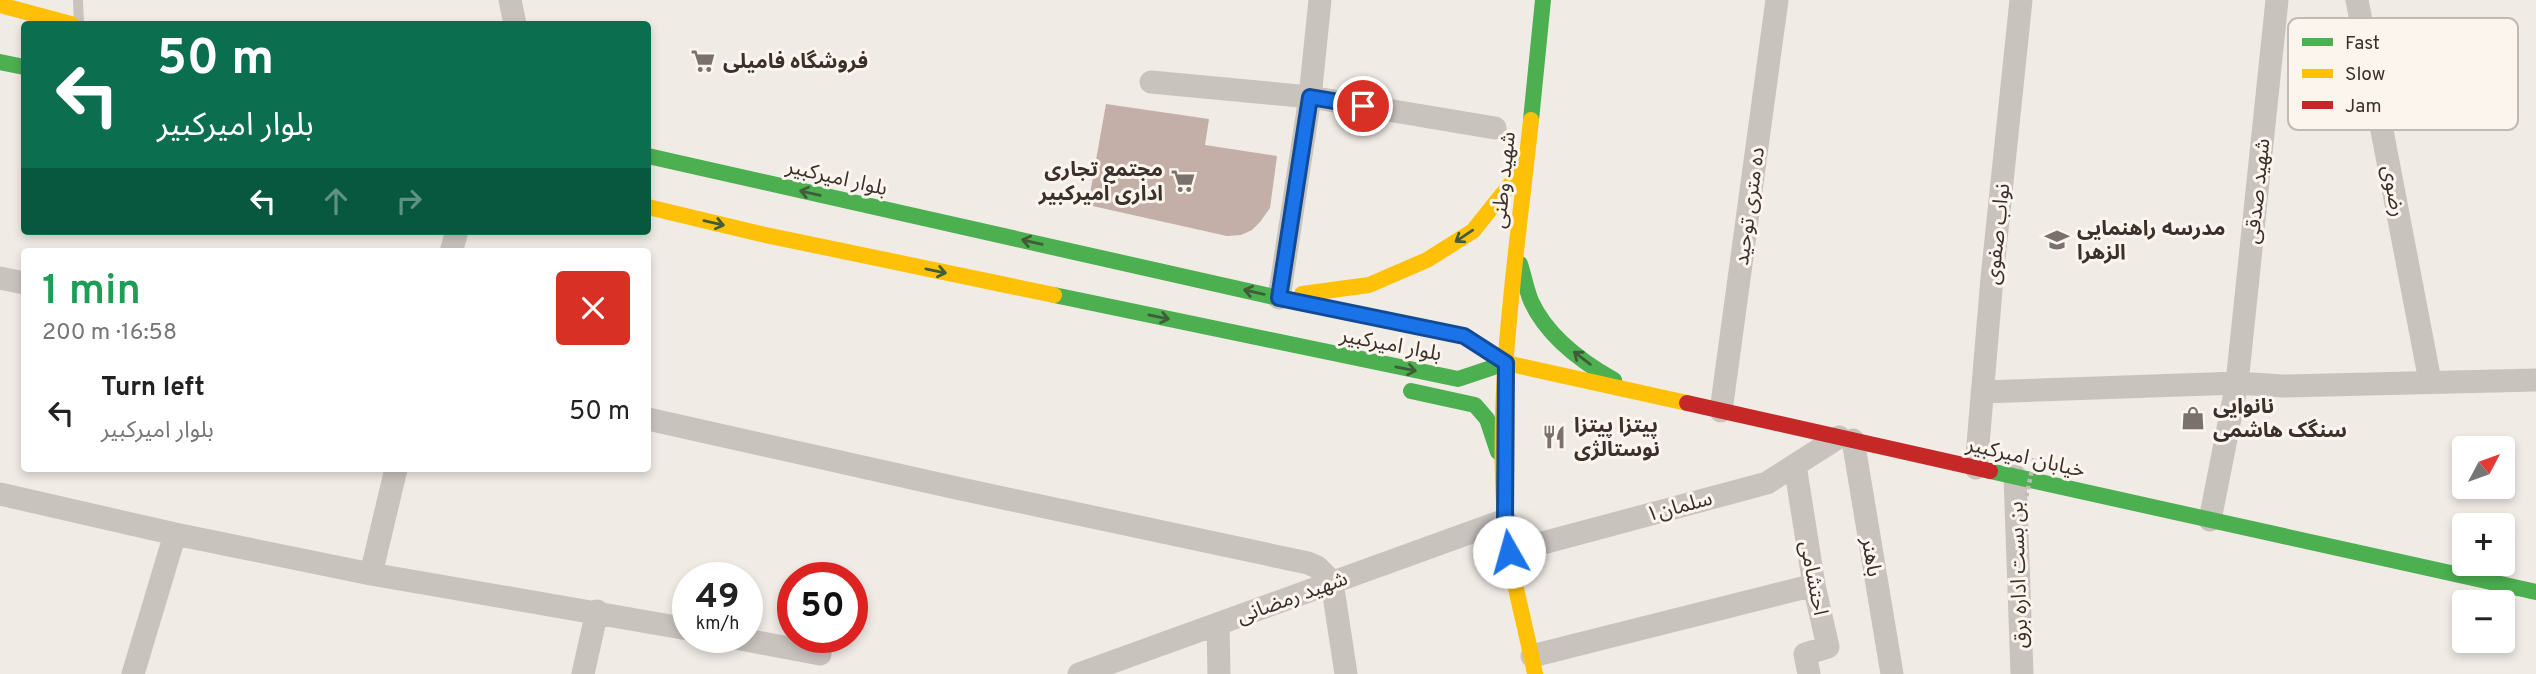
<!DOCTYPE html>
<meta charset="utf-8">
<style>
:root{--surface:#fff;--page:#f2f2f2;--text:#222;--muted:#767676}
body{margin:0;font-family:Overpass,"Noto Sans Arabic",sans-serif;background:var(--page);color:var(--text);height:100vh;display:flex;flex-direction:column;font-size:26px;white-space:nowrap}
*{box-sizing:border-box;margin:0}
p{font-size:23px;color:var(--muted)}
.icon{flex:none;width:38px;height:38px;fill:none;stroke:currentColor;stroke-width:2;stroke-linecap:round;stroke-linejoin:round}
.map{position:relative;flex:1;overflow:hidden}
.panel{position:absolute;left:21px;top:248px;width:630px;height:224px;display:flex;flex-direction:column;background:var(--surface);border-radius:7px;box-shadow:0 4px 10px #0003}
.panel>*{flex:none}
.hud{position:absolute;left:21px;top:21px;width:630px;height:214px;border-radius:7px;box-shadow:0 4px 10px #0003;background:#0b6e4f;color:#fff;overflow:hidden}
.needle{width:46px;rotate:49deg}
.fabs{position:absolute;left:2452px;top:436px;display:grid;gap:14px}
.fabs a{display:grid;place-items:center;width:63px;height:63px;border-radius:7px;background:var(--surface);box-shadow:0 4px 10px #0003;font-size:35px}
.speed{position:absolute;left:672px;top:562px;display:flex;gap:14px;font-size:35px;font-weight:700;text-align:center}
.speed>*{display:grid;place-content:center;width:91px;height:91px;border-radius:50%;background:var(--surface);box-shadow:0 4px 10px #0003;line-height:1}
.speed small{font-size:18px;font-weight:400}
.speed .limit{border:10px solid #d22;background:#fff;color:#111}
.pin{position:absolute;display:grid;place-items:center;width:60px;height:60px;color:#fff;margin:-30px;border:4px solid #fff;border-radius:50%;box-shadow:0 2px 7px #0007}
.me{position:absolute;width:77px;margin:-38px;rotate:353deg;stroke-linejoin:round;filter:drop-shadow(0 0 5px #0008)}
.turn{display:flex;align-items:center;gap:24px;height:147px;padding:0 21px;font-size:32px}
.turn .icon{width:91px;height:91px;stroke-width:2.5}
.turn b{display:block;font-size:49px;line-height:60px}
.lanes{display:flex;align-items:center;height:66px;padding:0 21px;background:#0003;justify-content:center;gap:35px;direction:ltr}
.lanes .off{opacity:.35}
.round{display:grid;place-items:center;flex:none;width:74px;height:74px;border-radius:7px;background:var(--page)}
.headline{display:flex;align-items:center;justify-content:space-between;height:119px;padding:0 21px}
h1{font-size:42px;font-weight:600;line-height:52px;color:#1e9e55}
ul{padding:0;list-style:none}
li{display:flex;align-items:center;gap:21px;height:91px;padding:0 21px}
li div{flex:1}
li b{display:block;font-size:26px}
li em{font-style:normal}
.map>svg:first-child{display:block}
.building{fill:#c3afa7}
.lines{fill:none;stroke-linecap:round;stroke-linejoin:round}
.lane{stroke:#c9c3be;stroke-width:10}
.street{stroke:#c9c3be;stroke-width:23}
.fast{stroke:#4caf50;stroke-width:16}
.slow{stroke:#ffc107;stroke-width:16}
.jam{stroke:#c62828;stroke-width:16}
.path-bridge{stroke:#c2bbb6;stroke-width:4.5;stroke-dasharray:3.5 3.5;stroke-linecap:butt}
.oneway{stroke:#415c38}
.route-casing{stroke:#114b97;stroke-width:18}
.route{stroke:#1a73e8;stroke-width:12}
.labels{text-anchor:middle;stroke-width:6;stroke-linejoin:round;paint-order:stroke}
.poi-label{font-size:21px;font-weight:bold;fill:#3b302b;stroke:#fbf5ee;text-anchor:start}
.street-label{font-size:21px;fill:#3b302b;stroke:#fbf5ee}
.key{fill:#fbf5ee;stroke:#c1bab4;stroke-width:2}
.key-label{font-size:19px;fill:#3b302b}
</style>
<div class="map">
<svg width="2536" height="674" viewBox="0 0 2536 674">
<rect width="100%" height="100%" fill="#f0ebe5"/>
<!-- building -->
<path class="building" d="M1106,104L1209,119L1205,145L1277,156L1270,208L1260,222L1252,230L1241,235L1227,236L1088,205Z"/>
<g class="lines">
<!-- lane -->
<path class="lane" d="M78,0L79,24"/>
<!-- street -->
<path class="street" d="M510,0L515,24
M2357,0L2430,381
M1151,82L1310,97L1495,128
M451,252L457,231
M0,278L24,283
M1279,298L1310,97L1320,0
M1982,392L2237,383L2283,386L2536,380
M1721,411L1777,0
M648,419L961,489L1308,563L1317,567L1332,582L1346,674
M1853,440L1892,674
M1795,465L1814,585L1828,647L1805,654L1809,674
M1976,468L1992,278L2021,0
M2015,476L2022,674
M0,494L175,534L371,574L688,629
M2210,520L2237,383L2277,0
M1509,552L1767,483L1839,437
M371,574L396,469
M1218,624L1219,674
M730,637L820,654
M1532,656L1814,585
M133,674L175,534
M583,674L597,611
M1079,674L1505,520"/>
<!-- fast -->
<path class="fast" d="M0,62L24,67
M1531,120L1543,0
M648,156L1292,301
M1520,264C1524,276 1526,289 1531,301C1547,336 1582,362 1614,380
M1054,295L1458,379L1506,363
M1411,391L1475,405L1487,419L1498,452
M1990,471L2536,592"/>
<!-- slow -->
<path class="slow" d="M0,5L71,24
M1531,120C1517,252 1495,386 1505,518C1509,571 1525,622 1535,674
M648,207L761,234L1054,295
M1302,294L1369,285L1427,260L1473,231L1525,166
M1292,301L1464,336L1506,363L1687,403"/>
<!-- jam -->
<path class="jam" d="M1687,403L1990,471"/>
<!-- path-bridge -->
<path class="path-bridge" d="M2025,503L2035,455"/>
</g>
<!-- one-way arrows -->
<defs><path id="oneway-shaft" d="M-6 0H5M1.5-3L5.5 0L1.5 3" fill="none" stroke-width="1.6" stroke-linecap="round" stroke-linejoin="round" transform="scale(1.75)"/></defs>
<g class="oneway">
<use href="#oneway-shaft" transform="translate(810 193) rotate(-167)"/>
<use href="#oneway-shaft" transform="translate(714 223) rotate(13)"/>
<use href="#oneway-shaft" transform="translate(1464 236) rotate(146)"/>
<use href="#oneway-shaft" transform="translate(1032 242) rotate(-167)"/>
<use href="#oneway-shaft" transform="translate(936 271) rotate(12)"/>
<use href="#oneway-shaft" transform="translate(1254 292) rotate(-167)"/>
<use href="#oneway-shaft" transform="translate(1159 317) rotate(12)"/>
<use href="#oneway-shaft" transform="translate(1582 358) rotate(-142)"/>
<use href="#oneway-shaft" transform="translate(1406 369) rotate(11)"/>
</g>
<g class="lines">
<!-- route casing -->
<g class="route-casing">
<path id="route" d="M1363,106L1310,97L1279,298L1464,336L1506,363L1505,520L1509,552"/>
</g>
<!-- route -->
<use href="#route" class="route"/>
</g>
<!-- icons -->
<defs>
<g id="supermarket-bare" transform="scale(1.89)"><path d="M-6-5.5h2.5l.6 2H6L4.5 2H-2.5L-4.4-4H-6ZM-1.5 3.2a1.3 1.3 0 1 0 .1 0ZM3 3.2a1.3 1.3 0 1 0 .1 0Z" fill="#7a716c" stroke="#fbf5ee" stroke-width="2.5" paint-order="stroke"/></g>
<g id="school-bare" transform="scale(1.89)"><path d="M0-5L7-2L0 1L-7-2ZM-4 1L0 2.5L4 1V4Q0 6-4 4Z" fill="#7a716c" stroke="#fbf5ee" stroke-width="2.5" paint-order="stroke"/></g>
<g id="shop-bare" transform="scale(1.89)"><path d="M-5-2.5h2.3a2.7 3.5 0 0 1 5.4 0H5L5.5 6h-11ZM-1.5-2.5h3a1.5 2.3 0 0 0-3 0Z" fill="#7a716c" stroke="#fbf5ee" stroke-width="2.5" paint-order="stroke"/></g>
<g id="restaurant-bare" transform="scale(1.89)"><path d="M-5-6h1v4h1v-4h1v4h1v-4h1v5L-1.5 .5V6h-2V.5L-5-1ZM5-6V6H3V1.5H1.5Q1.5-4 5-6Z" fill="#7a716c" stroke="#fbf5ee" stroke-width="2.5" paint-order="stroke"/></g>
</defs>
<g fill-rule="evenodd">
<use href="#supermarket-bare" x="703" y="61"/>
<use href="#supermarket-bare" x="1183" y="181"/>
<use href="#school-bare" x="2057" y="240"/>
<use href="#shop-bare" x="2193" y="418"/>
<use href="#restaurant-bare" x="1554" y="437"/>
</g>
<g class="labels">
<!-- poi labels -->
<g class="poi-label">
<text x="723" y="68">فروشگاه فامیلی</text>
<text x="1163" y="176" text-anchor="end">مجتمع تجاری<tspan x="1163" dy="24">اداری امیرکبیر</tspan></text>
<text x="2077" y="235">مدرسه راهنمایی<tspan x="2077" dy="24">الزهرا</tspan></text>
<text x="2213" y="413">نانوایی<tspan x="2213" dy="24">سنگک هاشمی</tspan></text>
<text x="1574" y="432">پیتزا پیتزا<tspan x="1574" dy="24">نوستالژی</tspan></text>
</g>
<!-- street labels -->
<g class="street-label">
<text transform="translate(837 177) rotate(13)" y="7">بلوار امیرکبیر</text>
<text transform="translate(1503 180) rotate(-84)" y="7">شهید وطنی</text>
<text transform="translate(2257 191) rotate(-84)" y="7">شهید صدقی</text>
<text transform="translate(2394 191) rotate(79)" y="7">رضوی</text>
<text transform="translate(1749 206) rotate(-82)" y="7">ده متری توحید</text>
<text transform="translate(1997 234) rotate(-84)" y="7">نواب صفوی</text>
<text transform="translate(1391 344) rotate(11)" y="7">بلوار امیرکبیر</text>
<text transform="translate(2026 457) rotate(13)" y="7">خیابان امیرکبیر</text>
<text transform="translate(1679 506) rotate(-15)" y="7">سلمان۱</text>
<text transform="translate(1872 557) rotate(81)" y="7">باهنر</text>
<text transform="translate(2018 575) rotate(-92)" y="7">بن بست اداره برق</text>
<text transform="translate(1814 578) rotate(79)" y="7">احتشامی</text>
<text transform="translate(1292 597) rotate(-20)" y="7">شهید رمضانی</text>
</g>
</g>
<!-- legend -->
<rect x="2288" y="18" width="230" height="112" rx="10" class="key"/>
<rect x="2302" y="38" width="31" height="8" fill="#4caf50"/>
<rect x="2302" y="69" width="31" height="9" fill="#ffc107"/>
<rect x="2302" y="101" width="31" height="8" fill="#c62828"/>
<g class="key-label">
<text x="2345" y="49">Fast</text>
<text x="2345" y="80">Slow</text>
<text x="2345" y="112">Jam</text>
</g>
</svg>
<div class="fabs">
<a><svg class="needle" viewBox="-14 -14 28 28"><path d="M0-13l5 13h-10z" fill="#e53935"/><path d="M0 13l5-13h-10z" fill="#767676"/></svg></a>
<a>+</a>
<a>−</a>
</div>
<div class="speed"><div>49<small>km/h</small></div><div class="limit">50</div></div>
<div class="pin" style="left:1363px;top:106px;background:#d93025"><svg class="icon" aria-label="arrive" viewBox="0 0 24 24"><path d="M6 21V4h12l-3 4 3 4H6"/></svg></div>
<svg class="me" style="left:1509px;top:552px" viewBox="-20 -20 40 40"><circle r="19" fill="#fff"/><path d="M0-13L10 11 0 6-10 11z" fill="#1a73e8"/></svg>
<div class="hud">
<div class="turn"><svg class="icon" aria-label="left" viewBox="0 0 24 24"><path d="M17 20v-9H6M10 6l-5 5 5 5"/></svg><div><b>50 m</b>بلوار امیرکبیر</div></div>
<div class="lanes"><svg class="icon" aria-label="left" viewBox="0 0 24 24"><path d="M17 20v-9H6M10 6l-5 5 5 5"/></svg><svg class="icon off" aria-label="ahead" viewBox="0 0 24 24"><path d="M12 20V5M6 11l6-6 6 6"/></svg><svg class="icon off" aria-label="right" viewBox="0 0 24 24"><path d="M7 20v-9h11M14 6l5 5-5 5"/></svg></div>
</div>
<section class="panel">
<div class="headline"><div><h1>1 min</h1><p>200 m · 16:58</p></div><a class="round" style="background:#d93025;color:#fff"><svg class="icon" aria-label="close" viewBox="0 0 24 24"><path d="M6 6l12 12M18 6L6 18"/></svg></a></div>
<ul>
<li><svg class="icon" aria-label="left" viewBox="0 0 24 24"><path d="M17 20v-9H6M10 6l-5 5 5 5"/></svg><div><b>Turn left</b><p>بلوار امیرکبیر</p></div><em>50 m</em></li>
</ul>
</section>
</div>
